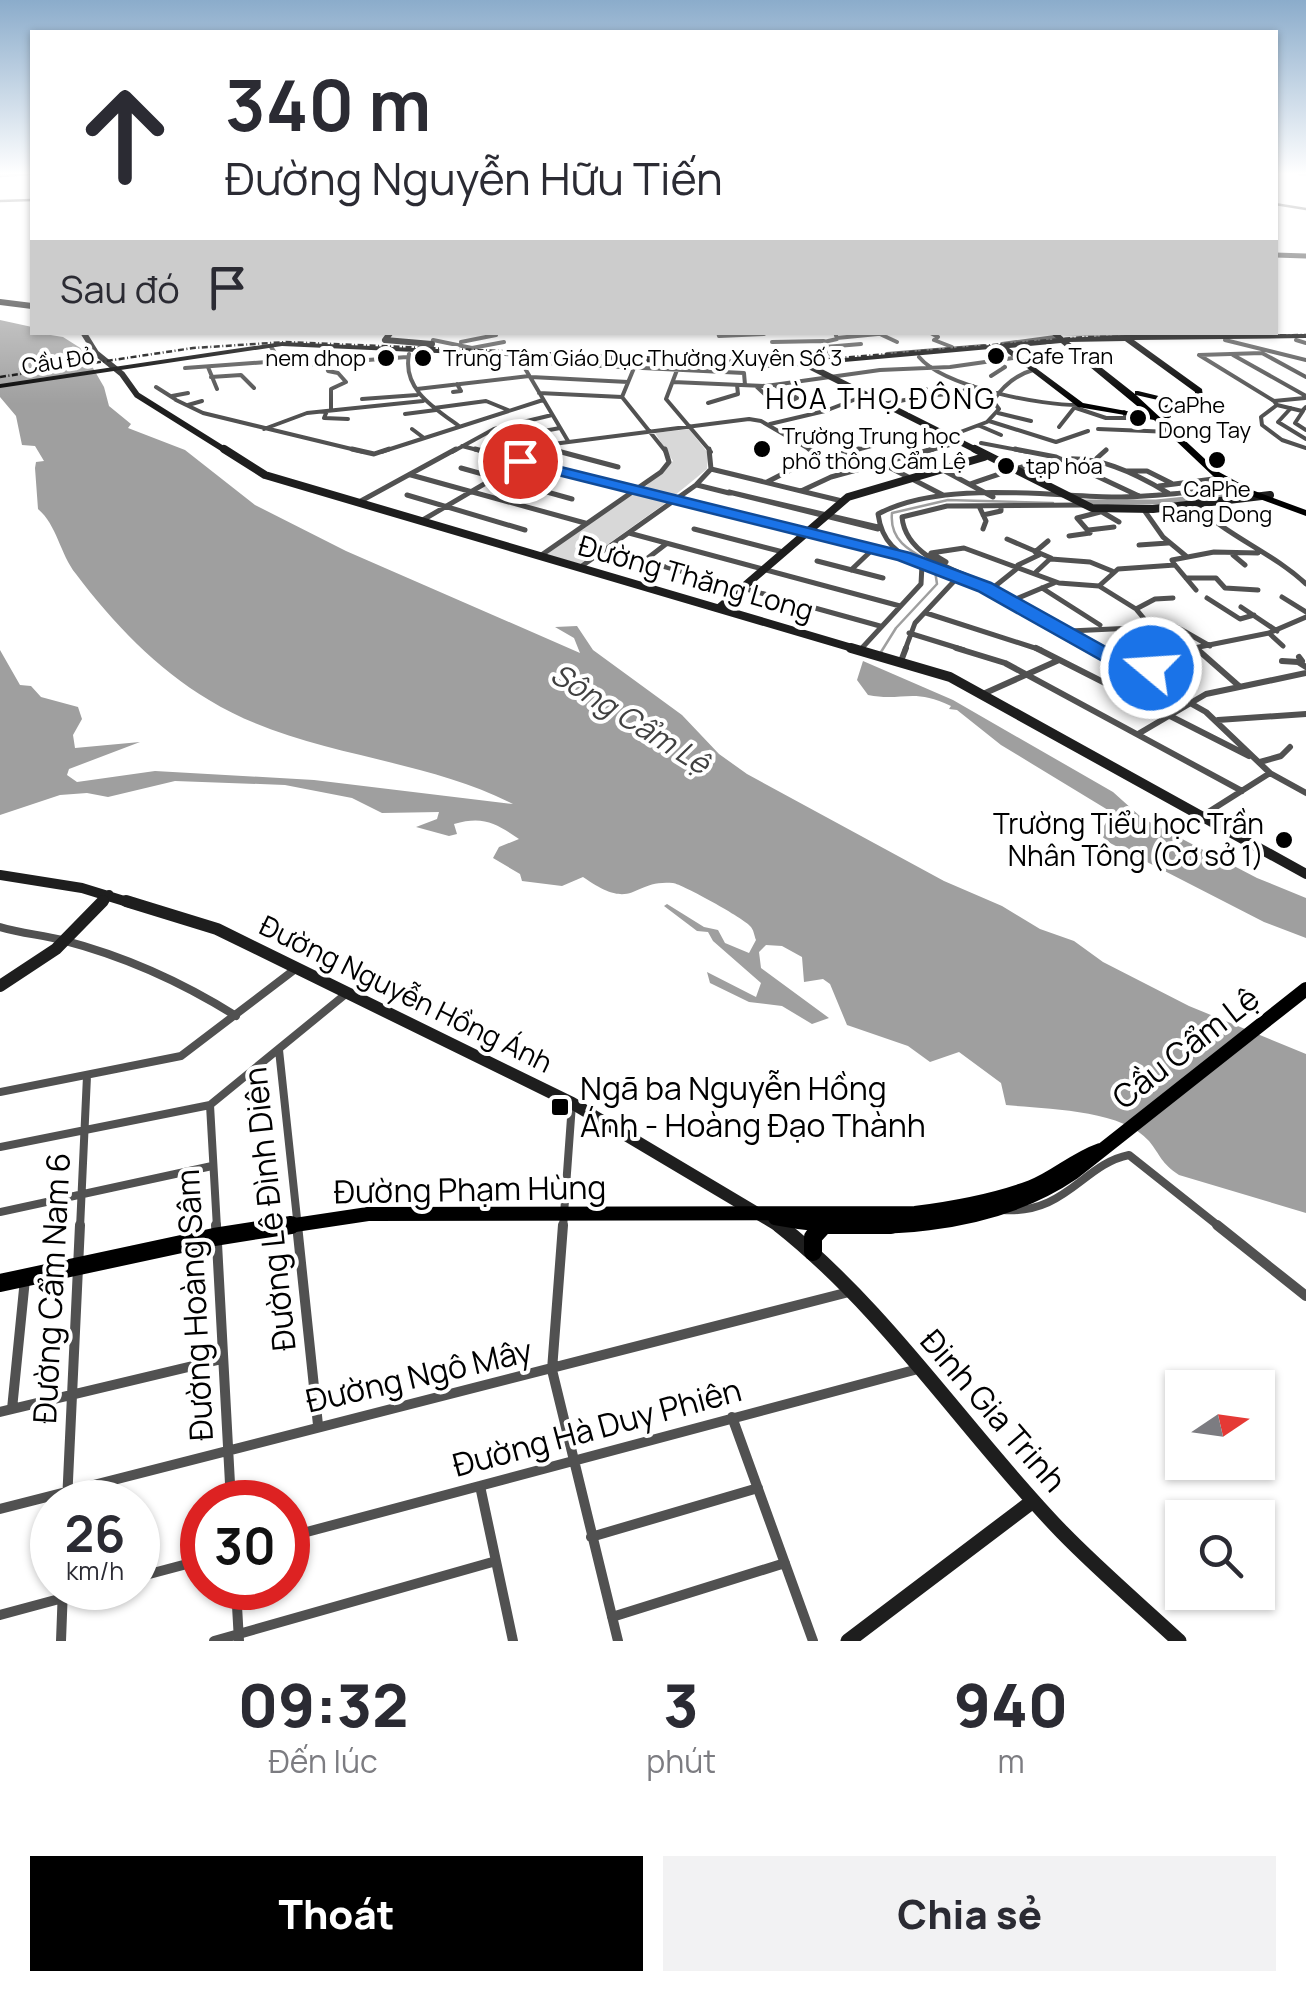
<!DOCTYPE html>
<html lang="vi">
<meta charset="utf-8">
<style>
:root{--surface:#fff;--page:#f2f2f3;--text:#2b2b33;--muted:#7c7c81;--accent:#000}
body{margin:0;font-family:Manrope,sans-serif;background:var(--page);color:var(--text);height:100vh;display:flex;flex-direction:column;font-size:38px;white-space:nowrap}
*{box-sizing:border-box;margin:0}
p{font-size:32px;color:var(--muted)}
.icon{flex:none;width:55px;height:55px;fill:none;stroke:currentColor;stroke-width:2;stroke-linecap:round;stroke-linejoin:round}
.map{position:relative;height:1641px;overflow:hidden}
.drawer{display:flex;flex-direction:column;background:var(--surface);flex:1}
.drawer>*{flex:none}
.guide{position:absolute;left:30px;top:30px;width:1248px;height:305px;border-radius:0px;box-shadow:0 2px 8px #0004;background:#fff;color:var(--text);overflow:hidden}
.needle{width:65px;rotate:77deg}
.buttons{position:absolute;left:1165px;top:1370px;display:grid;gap:20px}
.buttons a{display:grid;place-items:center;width:110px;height:110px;border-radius:0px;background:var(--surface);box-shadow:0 2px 8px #0004;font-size:50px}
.speed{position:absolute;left:30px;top:1480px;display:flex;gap:20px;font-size:50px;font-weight:700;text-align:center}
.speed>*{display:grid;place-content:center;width:130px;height:130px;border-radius:50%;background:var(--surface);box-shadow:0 2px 8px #0004;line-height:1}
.speed small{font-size:25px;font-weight:400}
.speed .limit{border:15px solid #d22;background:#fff;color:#111}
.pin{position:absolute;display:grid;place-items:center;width:85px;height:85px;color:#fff;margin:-42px;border:5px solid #fff;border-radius:50%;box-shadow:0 2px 10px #0007}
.me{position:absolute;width:110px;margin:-55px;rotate:288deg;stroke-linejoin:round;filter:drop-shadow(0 0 8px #0008)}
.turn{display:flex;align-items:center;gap:35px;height:210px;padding:0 30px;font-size:45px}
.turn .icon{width:130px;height:130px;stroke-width:2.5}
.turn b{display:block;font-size:70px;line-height:85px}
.then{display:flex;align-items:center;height:95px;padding:0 30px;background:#0003;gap:20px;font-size:38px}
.eta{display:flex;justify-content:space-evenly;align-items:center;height:170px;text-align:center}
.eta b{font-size:60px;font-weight:800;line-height:70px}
.action{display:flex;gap:20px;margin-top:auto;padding:20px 30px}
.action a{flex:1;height:115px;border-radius:0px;background:var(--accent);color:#fff;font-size:40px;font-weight:800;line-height:115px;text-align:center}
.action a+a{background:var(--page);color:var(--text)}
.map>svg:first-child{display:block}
.green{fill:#d8d8d8}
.water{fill:#9f9f9f}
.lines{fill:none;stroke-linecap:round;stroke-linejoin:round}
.stream{stroke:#9f9f9f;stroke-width:2.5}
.canal{stroke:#9f9f9f;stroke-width:5}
.street-far5{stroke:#515151;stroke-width:2.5}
.street-far4{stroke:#515151;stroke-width:4}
.street-far3{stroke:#515151;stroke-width:5}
.street-far2{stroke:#515151;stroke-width:6}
.street-far1{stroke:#515151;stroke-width:8}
.street{stroke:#515151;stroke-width:10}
.secondary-far5{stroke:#1e1e1e;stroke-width:5}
.secondary-far4{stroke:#1e1e1e;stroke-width:6}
.secondary-far3{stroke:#1e1e1e;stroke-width:8}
.secondary-far2{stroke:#1e1e1e;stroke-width:10}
.secondary-far1{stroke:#1e1e1e;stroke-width:12}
.secondary{stroke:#1e1e1e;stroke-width:15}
.primary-far1{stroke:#000;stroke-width:14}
.primary{stroke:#000;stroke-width:18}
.highway{fill:#000;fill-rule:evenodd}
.rail{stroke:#000;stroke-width:2.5;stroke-dasharray:6 2.5 1 2.5;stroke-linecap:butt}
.route{fill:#1a73e8;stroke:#114b97;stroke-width:2.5}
.poi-dot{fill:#000;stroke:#fff;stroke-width:4}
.labels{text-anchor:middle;stroke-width:8;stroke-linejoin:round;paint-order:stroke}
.far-poi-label{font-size:22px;fill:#000;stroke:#fff;text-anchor:start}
.far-street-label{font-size:22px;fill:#000;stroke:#fff}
.far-quarter-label{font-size:28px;letter-spacing:2.5px;fill:#000;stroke:#fff}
.street-label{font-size:28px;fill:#000;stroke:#fff}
.poi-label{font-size:28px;fill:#000;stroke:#fff;text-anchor:end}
.water-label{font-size:30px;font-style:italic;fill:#404040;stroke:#fff}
.near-street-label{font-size:32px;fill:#000;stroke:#fff}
.near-poi-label{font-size:32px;fill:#000;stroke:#fff;text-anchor:start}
</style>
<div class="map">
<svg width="1306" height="1641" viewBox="0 0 1306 1641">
<rect width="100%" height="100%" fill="#fff"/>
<!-- green -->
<path class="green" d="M689,429L708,453L707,469L674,496L643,489L673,461L655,433Z
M631,494L667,502L580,564L545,554Z"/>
<!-- water -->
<path class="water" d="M0,320L32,327V332L63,337L82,349L104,387L109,406L131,424L128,428L185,450L255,505L346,551L580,653L574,638L555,627L577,626L593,650L682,715L719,754L747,774L944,881L1002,906L1040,929L1074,941L1103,962L1189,1006L1306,1054V1213L1179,1175C1161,1163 1161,1156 1149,1141C1122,1109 1045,1109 1006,1105L1001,1083L959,1052L930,1062L908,1046L847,1025L830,984L823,979L804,982L802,957L782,946L766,945L759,952L761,968L829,1018L812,1024L782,1006L749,1002L710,983L707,972L756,997L761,983L713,941L708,932L697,931L664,906L667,904L704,927L718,930L725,943L749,953L756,940C754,935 754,930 750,926C745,919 682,884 673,883C630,879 636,914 583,877L562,886L522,881L520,874L493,858L499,847L519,839C497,824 484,815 454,824L457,834L449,836L416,827L437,819L439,812L382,813L352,798L285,785L175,781L108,797L87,793L60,795L0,815V650L20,685L31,686L41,697L78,707L82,719L73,735L75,748L140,742L69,769L67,775L77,782L155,771L314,780L513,804C417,755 302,757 209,700C157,669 112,622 76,574C60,554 57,525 38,509L35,468L36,462L44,461L35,446L22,445L16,416L0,397Z
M863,661L953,700L1113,792L1142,818L1257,878L1306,898V938L1264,922L1110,843L1099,834L1110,816L1108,810L1001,745L957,710L949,709L951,706C912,687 903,702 868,695L857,680Z"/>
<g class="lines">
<!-- stream -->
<path class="stream" d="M881,652L896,628L937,584L934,564C912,552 889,542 892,513L948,500L1053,503"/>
<!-- canal -->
<path class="canal" d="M1075,502H1156L1245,493"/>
<!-- street-far5 -->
<path class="street-far5" d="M1299,174L1306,175
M0,176L30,174
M0,201L32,200
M1275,204L1306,209"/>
<!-- street-far4 -->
<path class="street-far4" d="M718,332L719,336L764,334
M929,332L938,337L934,340L952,347
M1019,332H1046
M882,335L897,342
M837,338L898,332
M1225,340L1306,360
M1296,340L1306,343
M461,342L496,335
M772,342L824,341
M432,344L433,340L472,348L504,342
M1002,344L1055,337
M271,347L282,363L289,366L407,357
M825,347L861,344
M409,354C402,389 434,408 459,426
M887,354L984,346
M1199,355L1262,353L1306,377
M1199,355L1274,401
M1233,355L1306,396
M919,357C944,387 1042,406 1081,405
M833,359L824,342L837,339L835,332
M520,360L568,441
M774,361H810
M521,362L744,373L745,385
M327,365L328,371L338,373L346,382L331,389V410
M208,367L217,389
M185,368L280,361
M634,368L622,397L666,452
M677,370L666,399L711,452
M991,376L1005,367L995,362
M211,377L241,375L254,388
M531,377L628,382
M673,382L766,386L880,370L950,367L1013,358
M776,386L797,398L791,401
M156,387L175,399
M757,387L770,399
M417,389L529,376
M453,392L461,391L457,384
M539,393L622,397
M959,393L973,386
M172,396L188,393
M922,396L950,394
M362,399L417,395
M909,399L921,408
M176,400L203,413L364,452
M1274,401L1277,405L1261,417L1262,425L1282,440L1306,448
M1274,401L1305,398
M708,403L738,394L737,385
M883,404L921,397L916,391L926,389
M188,405L202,401
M1277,405L1302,411L1306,407
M434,408L486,401L508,410
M1076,408L1106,418H1126L1124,412
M1291,408L1278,422L1306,439
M327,411L324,418L348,419
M1303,411L1295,423L1306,430
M998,413L1031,421
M405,414L436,410
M989,421L1056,442L1088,431
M770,424L825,411L864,396
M980,426L1001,435
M1059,427L1074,408
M264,429L307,413L423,401
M412,429L424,438
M1098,429L1171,432
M884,433L920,452
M947,437L987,422L999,409L993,401C1003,386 1015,375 1033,370
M981,443L1028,452
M462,446L485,452
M545,448L560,452
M381,452L543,400
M452,452L494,429L552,415
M493,452L528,434L560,428
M540,452L553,444L749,419L761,421L814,452
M849,452L875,445
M924,452L957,443"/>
<!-- street-far3 -->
<path class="street-far3" d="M352,449L374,454L389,449
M475,449L893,555
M550,449L618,467
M809,449L848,472
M915,449L920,452
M1015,449L1056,457L1139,496
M491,453L498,449
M1097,458L1106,450
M883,464L943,495
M461,468L572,499
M711,469L842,501
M943,470L993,497
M1126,471H1147L1171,483
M411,475L585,523
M767,482L800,465L859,449
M970,484C1056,454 1086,444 1168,493
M697,485L729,493
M1159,486L1221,478
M801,491L831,477L933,449
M407,495L525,530
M359,502L456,449
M1195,504C1228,537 1272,552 1306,584
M979,506L986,521L983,529
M1144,510L1163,537L1186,556
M1102,512L1119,522
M983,515L1001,511V507
M421,521L544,449
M878,527L729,492L878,529
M694,529L783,552
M1089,530L1114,527
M629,533L900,606
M1090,533L1077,518L1104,511
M1069,536L1090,533
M1007,539L1051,558L1036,572
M1139,545L1168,543
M1035,552L1048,541
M1233,555L1245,565
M540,556L661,472L669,462L665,449
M637,559L880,626
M1051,559L1090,562L1112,571
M644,561L666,544
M817,561L883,578
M946,562L931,553L964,548L1059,583L1099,586L1118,569L1175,565
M1174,564L1172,560L1214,552L1258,553
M922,565L984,587L1096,650
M1018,565L1039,555
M1175,565L1196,590
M579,568L696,485L711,469L709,449
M851,570L871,551
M972,578C944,567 905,551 902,517L947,506L1083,505
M1186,578H1216L1225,588L1258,590
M988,585L1060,625
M1099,586L1136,609L1155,599L1173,598
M994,587L1019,567
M1042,588L1100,625
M1282,597L1306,612
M1207,598L1240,619L1254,615
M1016,599L1054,583
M1241,607L1277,631
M1136,609L1151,627
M926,613L1041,650
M1070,631L1175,626L1210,646
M909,633L964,650
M1270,634L1283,646
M861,649L921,584L922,565C897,553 882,543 878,514C941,480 1046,496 1116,497C1143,497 1168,494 1194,492
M905,650L915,623L957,578
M1184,650L1269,633L1306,617"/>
<!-- street-far2 -->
<path class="street-far2" d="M956,648L1005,663L1242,791
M1036,648L1249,756
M1092,648L1206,712L1270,773L1306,793
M1197,649L1239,686
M1135,651L1149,660
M1299,657L1302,661L1298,662L1306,667
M901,661L906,648
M1282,661L1298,662
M1138,673L1150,670V657L1196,648
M983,694L1059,660
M1218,720L1306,714
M1138,734L1206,694L1306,673
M1260,762L1281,756L1290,747
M1202,816L1270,773"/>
<!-- street-far1 -->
<path class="street-far1" d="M0,927C20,933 42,935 62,940C124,956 182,982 236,1016
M279,1050L298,1228
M0,1092L181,1056L294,970
M210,1105L217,1228
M0,1147L210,1105L347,993
M1002,1210C1066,1215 1083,1164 1129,1155L1221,1228
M0,1212L212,1166
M80,1228L87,1076
M563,1228L572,1104"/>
<!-- street -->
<path class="street" d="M216,1225L231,1502
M297,1225L318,1425
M563,1225L552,1370L618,1641
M1217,1225L1306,1296
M12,1409L25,1279
M0,1412L222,1359
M732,1417L813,1641
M480,1486L513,1641
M67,1502L80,1225
M0,1509L849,1292
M288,1537L918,1369
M591,1537L758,1488
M138,1577L202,1560
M236,1588L239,1641
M0,1615L100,1588
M612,1617L785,1563
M61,1641L63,1588
M214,1641L496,1561"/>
<!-- secondary-far5 -->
<path class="secondary-far5" d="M1275,255L1306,256"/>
<!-- secondary-far4 -->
<path class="secondary-far4" d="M0,302L32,306
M83,332L96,353L122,374L137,395L228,452
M391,332L385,340L432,344L429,349
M1062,332L1240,334
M811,367L980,452"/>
<!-- secondary-far3 -->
<path class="secondary-far3" d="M224,449L265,475L859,650
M975,449L1092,508L1153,509L1270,495
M719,608L848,497L984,457"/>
<!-- secondary-far2 -->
<path class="secondary-far2" d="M851,648L950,677L1306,874
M0,875L82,888L134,904
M100,904L109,895"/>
<!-- secondary-far1 -->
<path class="secondary-far1" d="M126,901L217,929L572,1103L782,1228
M0,986L56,949L103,901"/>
<!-- secondary -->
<path class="secondary" d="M779,1225C888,1311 966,1433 1062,1532C1099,1570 1140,1605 1179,1641
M848,1641L1033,1501"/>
<!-- primary-far1 -->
<path class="primary-far1" d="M775,1218C869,1236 991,1229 1073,1173L1306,989
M275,1228L368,1214L915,1213C954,1208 994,1201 1031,1187C1055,1178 1074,1159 1100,1150
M821,1228L824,1225"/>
<!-- primary -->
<path class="primary" d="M823,1225H891
M813,1252V1237L824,1225
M0,1283L214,1237L291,1225"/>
<!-- highway -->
<path class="highway" d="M1049,332H1057L1064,338L1125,335L1306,334V338L1134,340L1202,389L1203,397L1168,409L1171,417L1167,419L1163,417L1160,408L1171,403L1136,395L1219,472L1252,490L1306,510V516L1246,494L1213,476L1154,420L1078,407L1001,348L777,368L282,346L0,388V384L282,342L777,364L1057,339ZM1125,341L1195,392V396L1179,401L1138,391H1135V394L1069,342ZM1061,343L1148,415L1083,403L1009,348Z"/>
<!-- rail -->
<path class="rail" d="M0,377L193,348L286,342L782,363L1085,337L1306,335"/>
</g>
<!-- sky -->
<linearGradient id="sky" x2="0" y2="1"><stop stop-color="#8baccb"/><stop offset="0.43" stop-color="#fff"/><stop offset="1" stop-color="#fff" stop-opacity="0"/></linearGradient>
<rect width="1306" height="404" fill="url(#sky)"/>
<!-- route -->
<path class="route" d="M520,457L910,553L991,583L1140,666L1151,663L1161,668L1145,677H1131L978,591L898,560L514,464V458Z"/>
<!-- markers -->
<g class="poi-dot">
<circle cx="996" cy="356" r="10"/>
<circle cx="386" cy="358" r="10"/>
<circle cx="423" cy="358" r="10"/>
<circle cx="1138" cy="418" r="10"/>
<circle cx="762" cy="449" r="10"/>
<circle cx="1217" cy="460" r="10"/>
<circle cx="1006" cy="466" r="10"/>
<circle cx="1284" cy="840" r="10"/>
<rect x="550" y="1097" width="20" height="20" rx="5"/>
</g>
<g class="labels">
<!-- far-poi labels -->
<g class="far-poi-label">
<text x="1016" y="364">Cafe Tran</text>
<text x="366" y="366" text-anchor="end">nem dhop</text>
<text x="443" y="366">Trung Tâm Giáo Dục Thường Xuyên Số 3</text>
<text x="1158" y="413">CaPhe<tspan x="1158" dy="25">Dong Tay</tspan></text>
<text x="782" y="444">Trường Trung học<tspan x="782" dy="25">phổ thông Cẩm Lệ</tspan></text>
<text x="1026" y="474">tạp hóa</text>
<text x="1217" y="497" text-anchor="middle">CaPhe<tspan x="1217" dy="25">Rang Dong</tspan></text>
</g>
<!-- far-street labels -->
<g class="far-street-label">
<text transform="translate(58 361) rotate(-9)" y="8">Cầu Đỏ</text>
</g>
<!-- far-quarter labels -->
<g class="far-quarter-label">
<text x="881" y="409">HÒA THỌ ĐÔNG</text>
</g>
<!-- street labels -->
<g class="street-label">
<text transform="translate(696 578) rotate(16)" y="10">Đường Thăng Long</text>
<text transform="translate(406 994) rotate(26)" y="10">Đường Nguyễn Hồng Ánh</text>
</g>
<!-- poi labels -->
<g class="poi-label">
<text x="1264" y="834">Trường Tiểu học Trần<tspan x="1264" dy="32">Nhân Tông (Cơ sở 1)</tspan></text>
</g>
<!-- water labels -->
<g class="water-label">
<text transform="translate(630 719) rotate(32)" y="10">Sông Cẩm Lệ</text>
</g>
<!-- near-street labels -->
<g class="near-street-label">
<text transform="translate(1186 1048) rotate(-38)" y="11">Cầu Cẩm Lệ</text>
<text transform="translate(470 1190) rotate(-1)" y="11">Đường Phạm Hùng</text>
<text transform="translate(270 1209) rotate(-96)" y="11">Đường Lê Đình Diên</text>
<text transform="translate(52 1288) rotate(-87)" y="11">Đường Cẩm Nam 6</text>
<text transform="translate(195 1305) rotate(-93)" y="11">Đường Hoàng Sâm</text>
<text transform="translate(419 1376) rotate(-13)" y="11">Đường Ngô Mây</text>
<text transform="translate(993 1411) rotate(49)" y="11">Đinh Gia Trinh</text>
<text transform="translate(597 1428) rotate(-15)" y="11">Đường Hà Duy Phiên</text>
</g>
<!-- near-poi labels -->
<g class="near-poi-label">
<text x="580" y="1100">Ngã ba Nguyễn Hồng<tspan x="580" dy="37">Ánh - Hoàng Đạo Thành</tspan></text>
</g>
</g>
</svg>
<div class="buttons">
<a><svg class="needle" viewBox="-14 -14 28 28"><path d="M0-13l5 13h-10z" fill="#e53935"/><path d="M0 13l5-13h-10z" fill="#7c7c81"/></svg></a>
<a><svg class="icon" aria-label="search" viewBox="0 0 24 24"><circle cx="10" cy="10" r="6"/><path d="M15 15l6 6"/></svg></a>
</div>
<div class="speed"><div>26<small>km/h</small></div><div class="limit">30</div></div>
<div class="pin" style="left:520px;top:461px;background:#d93025"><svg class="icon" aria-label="arrive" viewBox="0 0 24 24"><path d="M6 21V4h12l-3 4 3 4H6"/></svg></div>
<svg class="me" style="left:1151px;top:668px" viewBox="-20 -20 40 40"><circle r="17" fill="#1a73e8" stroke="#fff" stroke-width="3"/><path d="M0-11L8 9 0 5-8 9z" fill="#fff"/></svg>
<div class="guide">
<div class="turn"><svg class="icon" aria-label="ahead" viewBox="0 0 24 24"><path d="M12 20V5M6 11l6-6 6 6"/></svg><div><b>340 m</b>Đường Nguyễn Hữu Tiến</div></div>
<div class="then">Sau đó<svg class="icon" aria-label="arrive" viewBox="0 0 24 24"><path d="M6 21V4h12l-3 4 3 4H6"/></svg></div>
</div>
</div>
<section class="drawer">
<div class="eta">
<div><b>09:32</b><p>Đến lúc</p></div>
<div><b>3</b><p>phút</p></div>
<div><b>940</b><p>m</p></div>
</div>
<div class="action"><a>Thoát</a><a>Chia sẻ</a></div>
</section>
